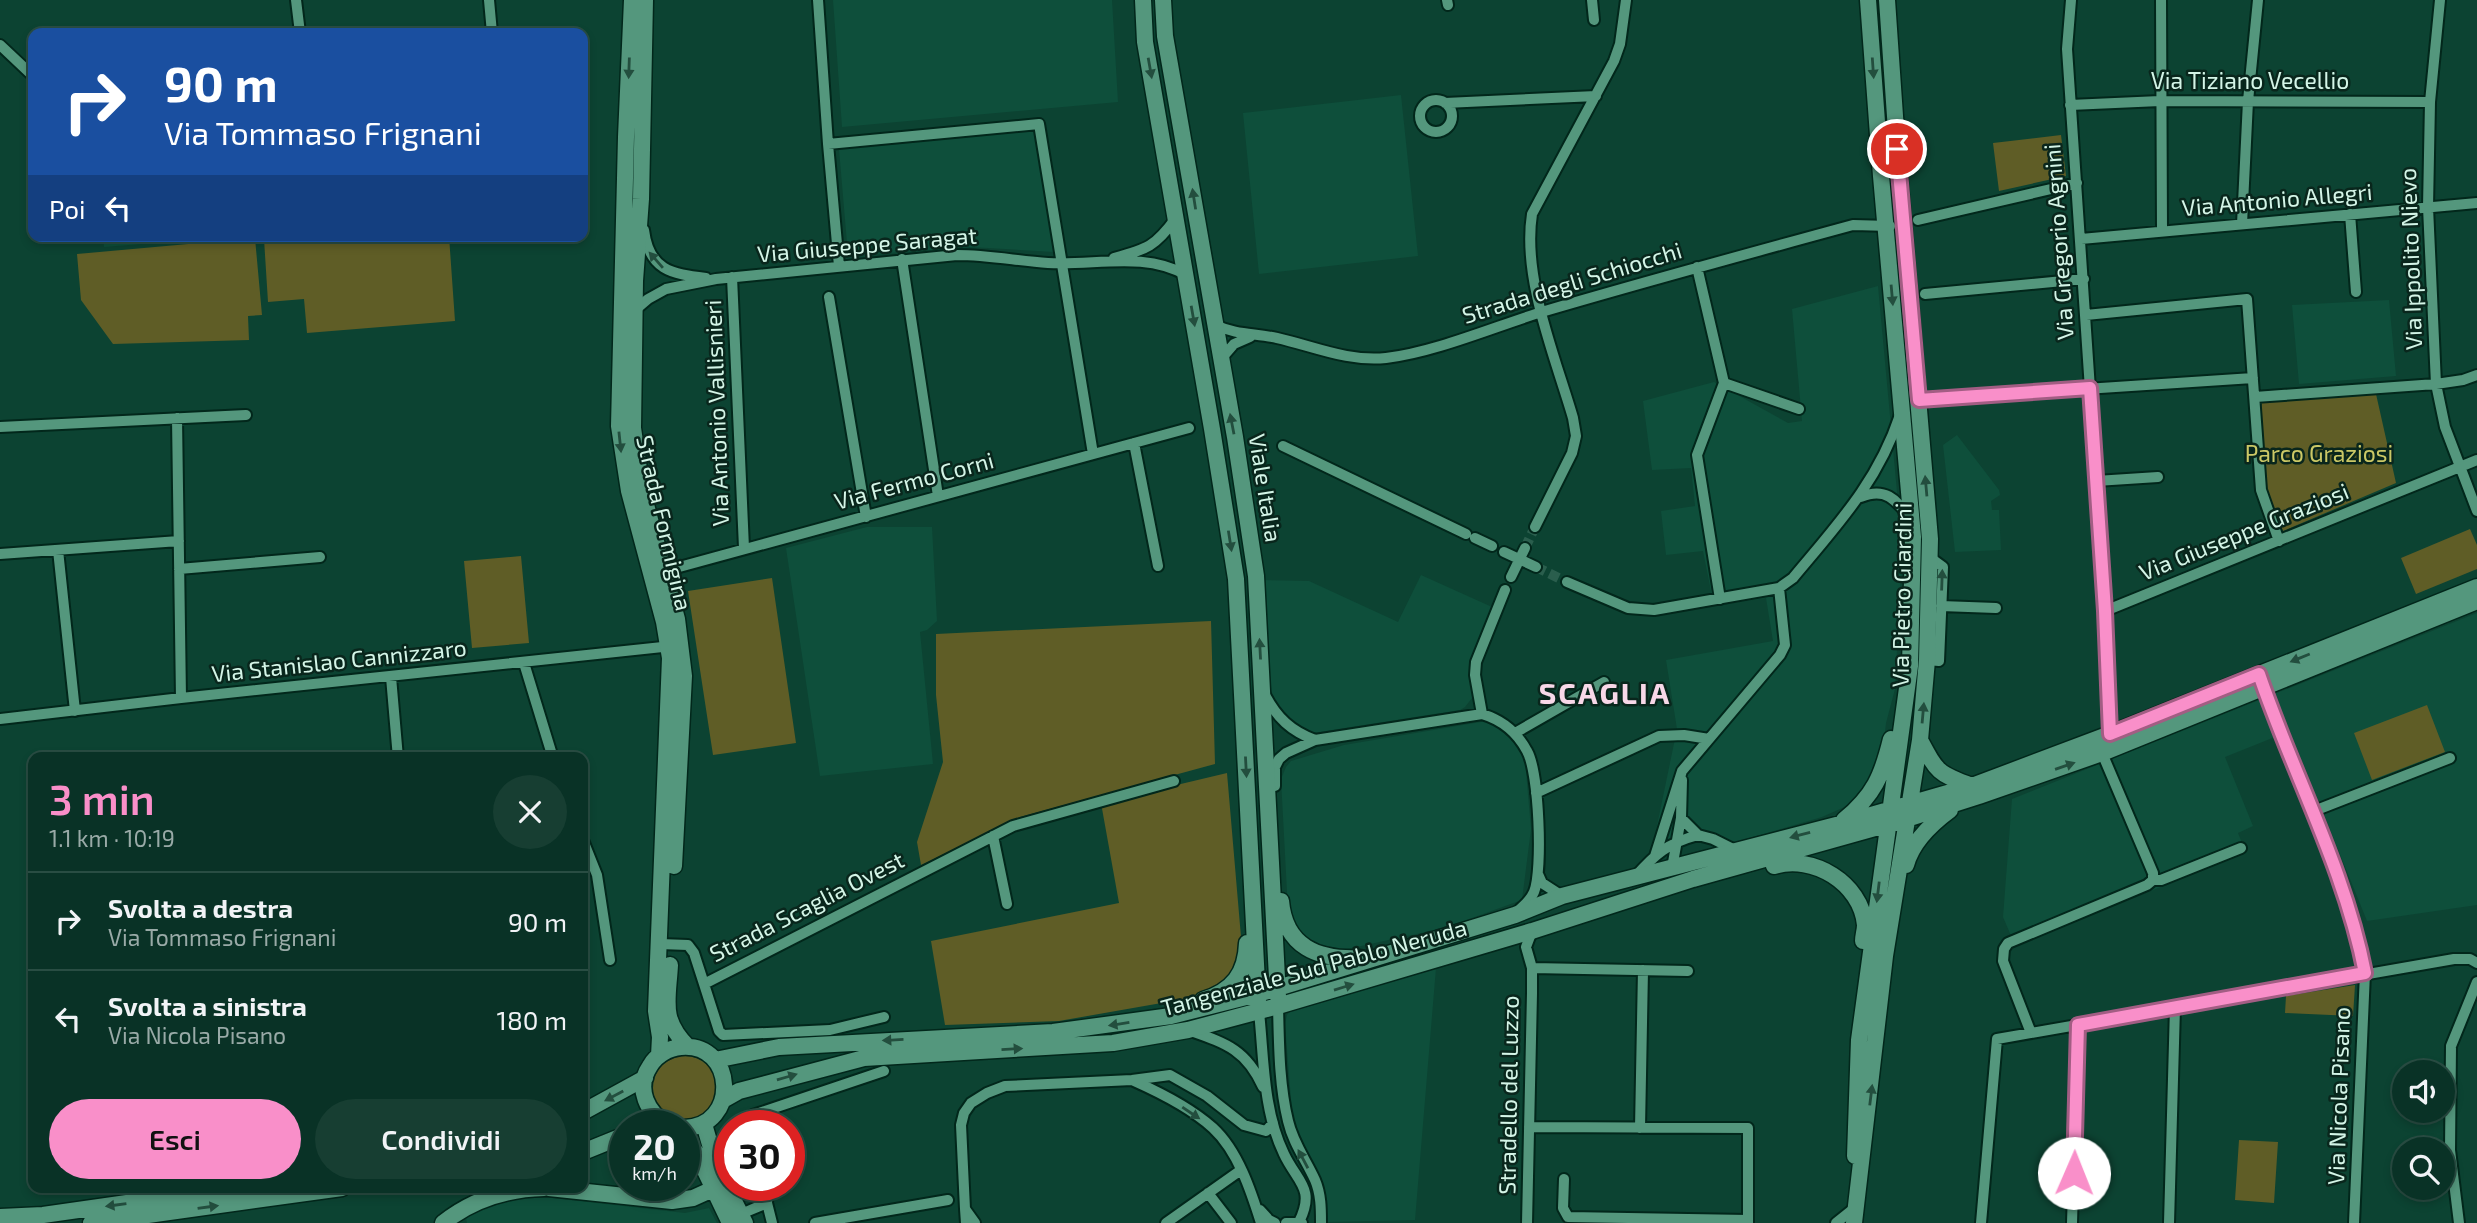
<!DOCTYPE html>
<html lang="it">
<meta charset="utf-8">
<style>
:root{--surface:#093226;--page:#173e32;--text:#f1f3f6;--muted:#99aaa7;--line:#294d43;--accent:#f98fc9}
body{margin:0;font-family:"Exo 2",sans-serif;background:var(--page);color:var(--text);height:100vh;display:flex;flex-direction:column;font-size:26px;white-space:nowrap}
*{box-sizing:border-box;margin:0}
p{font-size:23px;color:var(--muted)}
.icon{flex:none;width:38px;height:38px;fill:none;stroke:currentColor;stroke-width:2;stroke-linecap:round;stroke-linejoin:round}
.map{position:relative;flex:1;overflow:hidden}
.details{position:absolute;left:28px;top:752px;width:560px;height:441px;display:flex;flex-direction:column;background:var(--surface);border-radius:14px;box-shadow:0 4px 10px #0003,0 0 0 2px var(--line)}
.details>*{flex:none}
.top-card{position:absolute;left:28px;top:28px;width:560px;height:214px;border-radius:14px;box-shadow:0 4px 10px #0003,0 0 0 2px var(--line);background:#1a4fa0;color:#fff;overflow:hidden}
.tools{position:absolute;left:2392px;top:1060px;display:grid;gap:14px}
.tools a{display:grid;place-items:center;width:63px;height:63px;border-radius:50%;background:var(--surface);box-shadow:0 4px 10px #0003,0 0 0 2px var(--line);font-size:35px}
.speed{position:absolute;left:609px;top:1110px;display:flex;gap:14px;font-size:35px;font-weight:700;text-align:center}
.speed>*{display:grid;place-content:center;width:91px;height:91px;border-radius:50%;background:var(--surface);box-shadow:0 4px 10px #0003,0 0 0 2px var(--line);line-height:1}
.speed small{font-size:18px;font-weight:400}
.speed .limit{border:10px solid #d22;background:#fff;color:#111}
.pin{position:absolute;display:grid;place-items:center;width:60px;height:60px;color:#fff;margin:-30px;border:4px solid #fff;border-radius:50%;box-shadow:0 2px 7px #0007}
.me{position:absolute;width:77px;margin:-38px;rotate:1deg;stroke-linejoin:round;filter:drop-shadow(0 0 5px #0008)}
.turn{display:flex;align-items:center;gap:24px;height:147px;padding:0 21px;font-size:32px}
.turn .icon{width:91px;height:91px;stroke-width:2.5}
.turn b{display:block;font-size:49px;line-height:60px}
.then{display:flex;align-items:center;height:66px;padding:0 21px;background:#0003;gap:14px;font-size:26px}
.round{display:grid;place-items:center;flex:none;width:74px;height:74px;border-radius:37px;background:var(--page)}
.summary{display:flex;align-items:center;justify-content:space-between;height:119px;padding:0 21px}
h1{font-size:42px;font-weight:600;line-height:52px;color:var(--accent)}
.action{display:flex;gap:14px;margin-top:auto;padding:14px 21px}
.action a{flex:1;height:80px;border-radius:42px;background:var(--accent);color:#111;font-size:28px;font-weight:600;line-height:80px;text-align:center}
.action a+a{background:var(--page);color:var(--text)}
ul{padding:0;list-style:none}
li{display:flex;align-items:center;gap:21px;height:98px;padding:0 21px;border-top:2px solid var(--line)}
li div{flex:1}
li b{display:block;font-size:26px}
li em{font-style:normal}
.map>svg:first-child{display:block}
.built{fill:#0e4f3b}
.green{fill:#5f5d26}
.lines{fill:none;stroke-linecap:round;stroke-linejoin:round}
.street-tunnel{stroke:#2a5e4d;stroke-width:10;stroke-dasharray:10 5;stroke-linecap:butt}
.street-casing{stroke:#02271b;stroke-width:14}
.secondary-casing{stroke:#02271b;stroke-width:19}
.street{stroke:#54977d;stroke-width:10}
.secondary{stroke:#54977d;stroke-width:16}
.oneway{fill:#234e3e}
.route-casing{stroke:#a25d83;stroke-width:18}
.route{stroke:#f98fc9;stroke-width:12}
.labels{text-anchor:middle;stroke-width:5;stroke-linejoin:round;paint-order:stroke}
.street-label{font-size:23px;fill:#d4f5e7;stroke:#09261c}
.park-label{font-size:23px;fill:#cbc866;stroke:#09261c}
.district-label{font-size:30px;font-weight:bold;letter-spacing:2px;fill:#f8d8e8;stroke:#09261c}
</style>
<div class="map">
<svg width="2477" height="1223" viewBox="0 0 2477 1223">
<rect width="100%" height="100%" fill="#0c4332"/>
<!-- built -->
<path class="built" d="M833,0H1112L1118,102L842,127Z
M1401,95L1418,256L1259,274L1243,113Z
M1035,130L1054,252L970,247L861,255L850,250L847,243L839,149Z
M103,236H243L104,247Z
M1878,286L1902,546L1895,689L1886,723L1883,748L1874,775L1849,805L1822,817L1729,844L1699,831L1653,845L1677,729L1666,660L1773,641L1766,598L1714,606L1703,551L1666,555L1661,511L1695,506L1691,468L1652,470L1643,401L1714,382L1788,423L1802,421L1792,309Z
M2389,300L2396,376L2299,384L2292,305Z
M1957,435L1999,490L2000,495L1991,501L1992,510H1999L2001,550L1955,552L1943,445Z
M867,527H932L937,621L927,630L920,632L933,764L820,776L786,548Z
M1421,575L1492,607L1474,652L1471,667L1472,698L1465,707L1460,710L1313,733L1306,732L1285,719L1272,699L1262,580L1309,581L1398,622Z
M2477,613V905L2367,921L2290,731L2225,757L2253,826L2238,833L2246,853L2015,945L2003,917L2012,799Z
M1487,721L1499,727L1513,742L1525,760L1531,829L1522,900L1444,928L1338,951L1321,949L1301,938L1288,911L1281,779L1286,767L1291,761L1344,745Z
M1436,968L1415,1220L1327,1222L1324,1185L1302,1144L1292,1112L1285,1024L1287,1015L1293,1008Z
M515,1198H552L685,1213L709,1208L717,1223H467L466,1218L490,1204Z"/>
<!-- green -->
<path class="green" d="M2061,135L2066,176L1999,191L1993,143Z
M293,236H449L455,321L307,333L304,299L268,302L264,239Z
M255,238L262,315L248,316L249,340L113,344L81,300L77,254Z
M2376,394L2396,483L2283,531L2266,491L2260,410L2262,403L2267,400Z
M2470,529L2477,545V569L2416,594L2401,558Z
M521,556L529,643L472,648L464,561Z
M772,578L796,743L713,755L688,591Z
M1211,621L1215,764L1020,817L921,865L917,842L943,762L936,695V634Z
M2427,705L2445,752L2372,780L2354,733Z
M1227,773L1241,937C1241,974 1224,989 1190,998L1059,1021L945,1025L931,941L1119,903L1101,803Z
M2355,985L2353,1016L2285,1013L2286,996Z
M653 1088a32 32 0 1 1 64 0a32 32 0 1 1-64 0Z
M2239,1140L2278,1142L2274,1203L2235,1200Z"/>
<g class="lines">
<!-- street-tunnel -->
<path class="street-tunnel" d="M1525,548L1535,527
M1536,567L1567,582"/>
<!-- street casing -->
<g class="street-casing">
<path id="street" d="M296,0L300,33
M489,0L492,33
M818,0L828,144L839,266
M1447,0L1448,5
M1592,0L1594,20
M2071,0L2067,49L2105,611L2110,734
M2161,0L2162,231
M2440,0L2430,102L2428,207L2436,384L2445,427L2477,511
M0,45L33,76
M1420 116a16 16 0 1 1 32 0a16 16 0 1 1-32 0Z
M1445,103L1596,96
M2070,105L2160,101L2430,102
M828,144L1039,124L1093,454
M2350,214L2356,292
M1918,220L2077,183
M2242,224L2248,101L2258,0
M644,230C649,270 671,274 706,278
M2081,239L2477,203
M1114,258C1147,249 1155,247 1176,218
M902,259L938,496
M1697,267L1724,383L1697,455L1720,599
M732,277L744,548
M1925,294L2084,279
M829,297L866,517
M634,311L648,299L666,289L716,279L957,255C988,255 1018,261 1048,263C1094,266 1144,251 1186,275
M2086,315L2247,299L2261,490L2279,541
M1215,325C1237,335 1254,333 1277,338C1313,346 1348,362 1386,358C1436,352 1496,326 1545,311C1647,281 1750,253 1853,225L1890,226
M1221,359L1234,344L1250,337
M1724,383L1799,409
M2255,397L2436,384L2463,380L2477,375
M1919,400L2253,378
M177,418L181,698
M0,427L246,415
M1134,443L1158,566
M1283,446L1466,534
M2096,481L2158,477
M1861,497C1885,487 1895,499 1910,517
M1535,527L1572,453L1576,436L1573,418C1555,356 1522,278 1532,214L1614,61L1620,44L1626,0
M1475,538L1492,546
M58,550L75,711
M1504,552L1536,567
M0,554L179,541
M179,569L320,557
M661,572L1189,428
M1511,577L1525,548
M1567,582L1628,608L1654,610L1779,588L1793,578C1837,525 1878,482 1900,415
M1941,606L1996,608
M2105,611L2477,460
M1927,660L1939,661L1943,567L1928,556
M524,663L553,758
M391,677L398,758
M2263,684L2314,811L2357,932L2365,973L2354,1223
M1265,695C1277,718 1291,731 1315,740
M1482,714L1475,675L1476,662L1505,590
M0,719L181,698L672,646
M1515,733L1604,682
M1275,786V767L1279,759L1286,753L1315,740L1482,714C1502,720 1517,732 1527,751C1539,772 1543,870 1534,892C1531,899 1526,904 1520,909
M1536,793L1659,736L1684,735L1709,739
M2314,811L2450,758
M1681,818L1698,835L1713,839L1737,851
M993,836L1007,904
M583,840L597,875L610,960
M1655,856L1682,771L1780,655L1785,645L1779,588
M1672,868L1681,818L1682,780
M1538,874L1542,883L1562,896
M1635,877C1655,854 1668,843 1698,835
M2153,880H2161L2241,848
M660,944L688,945L694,953L704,984L1013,826L1174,781
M1532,968L1688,971
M704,984L719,1031L723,1035L830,1030L884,1017
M1278,1006C1279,1044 1279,1084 1288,1121C1293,1143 1306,1160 1315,1180C1321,1194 1321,1209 1321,1223
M1259,1012C1264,1059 1263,1111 1284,1154C1297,1182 1316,1188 1299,1222
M1188,1030C1225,1043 1246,1049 1263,1087
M2031,1033L2003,961L2004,949L2008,943L2147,885L2153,880V873L2102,753
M1134,1081C1161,1093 1191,1108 1213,1128C1238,1151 1251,1191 1261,1223
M749,1125V1117L753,1115L884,1071
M1529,1127L1748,1128V1223
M1640,1128L1643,970
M1564,1179L1563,1208L1568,1217L1748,1220
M768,1185L767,1203L772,1223
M1208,1193L1231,1223
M965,1209L961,1125L964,1113L971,1103L987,1093L1005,1086L1132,1080L1170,1075L1207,1096L1244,1125L1266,1131L1273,1123
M1260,1210L1269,1220L1275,1223
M741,1214L767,1203
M815,1223L948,1200
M966,1223L965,1209L975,1223
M1166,1223L1241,1170
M1286,1223H1302
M1527,1223L1532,993V968L1526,947L1532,931
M1836,1223L1856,1207
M1981,1223L1997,1039L2454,959H2470L2477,963
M2072,1223L2078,1025
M2169,1223L2175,1007
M2459,1223L2450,1150L2451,1046L2477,982"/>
</g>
<!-- secondary casing -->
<g class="secondary-casing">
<path id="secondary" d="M632,0L626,137L619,426L629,491L664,622L670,658L656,1011L660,1037L659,1056
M645,0L641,199L635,281L633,428L642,490L677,619L684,676L674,866
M1143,0L1145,42L1212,429L1236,579L1258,1002
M1163,0L1165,36L1235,437L1256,576L1278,997
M1920,740C1937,772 1938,774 1972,786
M1844,820C1874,795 1882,776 1891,739
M1906,865C1912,842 1931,824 1950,810
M1774,866C1813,854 1861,883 1865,925C1865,930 1863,936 1863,941
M1281,901C1285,947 1318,960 1360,958
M670,965C668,1001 660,1019 688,1047
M1203,1000C1233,991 1246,973 1247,943
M715,1060L779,1047L1053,1032L1171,1016L1258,994L1515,915L1562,896L1840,824L1972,786L2110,734L2477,587
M723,1100L739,1091L864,1058L1113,1043L1188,1030L1278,1006L1532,931L1693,879L1907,819L1979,796L2102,753L2477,601
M583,1112L645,1078
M704,1124L716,1165L745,1223
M669,1125C647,1114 635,1088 650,1066C656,1055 669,1048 681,1047C736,1042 740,1127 684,1128
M684,1136L697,1154L730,1223
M583,1152L625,1135
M1855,1156L1859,1040L1910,666L1913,537L1881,176L1868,0
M549,1188L672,1201L693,1198L713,1189
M0,1217L43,1215L232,1188
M91,1223L342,1188
M443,1223C473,1199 506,1189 544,1188
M1854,1223L1885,956L1920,740L1927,660L1930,539L1899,174L1887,0"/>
</g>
<!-- street -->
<use href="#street" class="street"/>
<!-- secondary -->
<use href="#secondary" class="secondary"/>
</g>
<!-- one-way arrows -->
<defs><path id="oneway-solid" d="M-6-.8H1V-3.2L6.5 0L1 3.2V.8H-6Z" transform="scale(1.75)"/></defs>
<g class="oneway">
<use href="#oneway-solid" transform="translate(629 68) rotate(92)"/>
<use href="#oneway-solid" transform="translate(1150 68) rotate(80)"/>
<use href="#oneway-solid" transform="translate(1873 68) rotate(86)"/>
<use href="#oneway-solid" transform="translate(1194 199) rotate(-99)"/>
<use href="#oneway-solid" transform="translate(656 260) rotate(-131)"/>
<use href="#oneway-solid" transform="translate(1892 295) rotate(85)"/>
<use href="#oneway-solid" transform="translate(1193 316) rotate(80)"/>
<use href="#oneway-solid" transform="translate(1232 424) rotate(-101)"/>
<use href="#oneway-solid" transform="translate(620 442) rotate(84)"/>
<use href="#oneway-solid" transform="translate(1926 486) rotate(-95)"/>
<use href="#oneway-solid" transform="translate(1230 541) rotate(81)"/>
<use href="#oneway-solid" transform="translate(1942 580) rotate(-88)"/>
<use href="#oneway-solid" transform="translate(1260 649) rotate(-93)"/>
<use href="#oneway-solid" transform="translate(2300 658) rotate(158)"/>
<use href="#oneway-solid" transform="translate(1923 713) rotate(-85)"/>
<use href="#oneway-solid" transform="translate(2065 766) rotate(-19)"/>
<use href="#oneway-solid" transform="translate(1246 767) rotate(87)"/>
<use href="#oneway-solid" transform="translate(1800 835) rotate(165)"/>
<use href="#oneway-solid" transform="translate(1878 892) rotate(97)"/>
<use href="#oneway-solid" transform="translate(1344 987) rotate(-17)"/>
<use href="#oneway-solid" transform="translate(1119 1024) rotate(171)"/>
<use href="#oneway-solid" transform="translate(893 1040) rotate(177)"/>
<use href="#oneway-solid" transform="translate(1012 1049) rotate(-3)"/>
<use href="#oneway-solid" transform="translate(787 1077) rotate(-16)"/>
<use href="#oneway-solid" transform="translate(1871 1095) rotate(-83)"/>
<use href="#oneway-solid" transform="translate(614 1096) rotate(152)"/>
<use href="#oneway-solid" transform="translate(1191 1113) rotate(34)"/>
<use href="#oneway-solid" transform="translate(1303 1159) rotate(-118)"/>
<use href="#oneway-solid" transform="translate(116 1205) rotate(172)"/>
<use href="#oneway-solid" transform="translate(208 1207) rotate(-8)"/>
</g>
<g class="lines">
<!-- route casing -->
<g class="route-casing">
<path id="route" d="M1897,149L1919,400L2090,388L2105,611L2110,734L2259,674C2293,774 2345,869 2365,973L2078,1025L2074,1173"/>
</g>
<!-- route -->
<use href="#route" class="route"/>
</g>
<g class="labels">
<!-- street labels -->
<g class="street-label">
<text x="2250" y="89">Via Tiziano Vecellio</text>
<text transform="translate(2277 200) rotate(-5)" y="8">Via Antonio Allegri</text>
<text transform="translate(2059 242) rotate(-94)" y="8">Via Gregorio Agnini</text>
<text transform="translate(867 245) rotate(-5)" y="8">Via Giuseppe Saragat</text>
<text transform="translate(2411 259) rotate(-92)" y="8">Via Ippolito Nievo</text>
<text transform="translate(1572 283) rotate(-17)" y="8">Strada degli Schiocchi</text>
<text transform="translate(717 413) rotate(-92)" y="8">Via Antonio Vallisnieri</text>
<text transform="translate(914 481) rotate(-15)" y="8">Via Fermo Corni</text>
<text transform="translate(1265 488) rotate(81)" y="8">Viale Italia</text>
<text transform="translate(664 523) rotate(77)" y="8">Strada Formigina</text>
<text transform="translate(2244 532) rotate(-22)" y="8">Via Giuseppe Graziosi</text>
<text transform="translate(1902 595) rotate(-89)" y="8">Via Pietro Giardini</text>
<text transform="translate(339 661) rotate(-6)" y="8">Via Stanislao Cannizzaro</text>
<text transform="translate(807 907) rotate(-27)" y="8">Strada Scaglia Ovest</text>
<text transform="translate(1314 968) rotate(-15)" y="8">Tangenziale Sud Pablo Neruda</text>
<text transform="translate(1509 1095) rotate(-89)" y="8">Stradello del Luzzo</text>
<text transform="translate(2339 1096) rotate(-88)" y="8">Via Nicola Pisano</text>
</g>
<!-- park labels -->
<g class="park-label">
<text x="2319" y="462">Parco Graziosi</text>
</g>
<!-- district labels -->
<g class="district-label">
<text x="1605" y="704">SCAGLIA</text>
</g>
</g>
</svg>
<div class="tools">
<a><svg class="icon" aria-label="sound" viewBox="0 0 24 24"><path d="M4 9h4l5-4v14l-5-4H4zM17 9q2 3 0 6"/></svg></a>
<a><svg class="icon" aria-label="search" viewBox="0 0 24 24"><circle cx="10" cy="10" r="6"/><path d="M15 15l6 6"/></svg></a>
</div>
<div class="speed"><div>20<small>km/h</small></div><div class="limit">30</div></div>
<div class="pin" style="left:1897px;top:149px;background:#d93025"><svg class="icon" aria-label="arrive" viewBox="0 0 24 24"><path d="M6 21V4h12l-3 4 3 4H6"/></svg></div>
<svg class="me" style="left:2074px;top:1173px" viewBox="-20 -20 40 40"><circle r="19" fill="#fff"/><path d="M0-13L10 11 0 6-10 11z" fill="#f98fc9"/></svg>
<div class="top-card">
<div class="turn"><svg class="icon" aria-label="right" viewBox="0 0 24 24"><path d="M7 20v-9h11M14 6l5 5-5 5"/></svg><div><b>90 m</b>Via Tommaso Frignani</div></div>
<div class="then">Poi<svg class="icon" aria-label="left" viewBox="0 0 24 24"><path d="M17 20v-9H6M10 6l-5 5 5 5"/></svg></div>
</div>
<section class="details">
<div class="summary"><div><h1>3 min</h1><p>1.1 km · 10:19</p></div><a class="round"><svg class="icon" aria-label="close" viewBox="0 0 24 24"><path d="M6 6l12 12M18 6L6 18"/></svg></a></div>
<ul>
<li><svg class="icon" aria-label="right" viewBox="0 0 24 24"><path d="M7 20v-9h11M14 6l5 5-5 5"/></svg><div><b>Svolta a destra</b><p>Via Tommaso Frignani</p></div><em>90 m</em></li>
<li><svg class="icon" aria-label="left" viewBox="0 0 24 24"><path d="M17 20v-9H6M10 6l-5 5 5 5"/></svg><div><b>Svolta a sinistra</b><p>Via Nicola Pisano</p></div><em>180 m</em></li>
</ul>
<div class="action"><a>Esci</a><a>Condividi</a></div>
</section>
</div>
